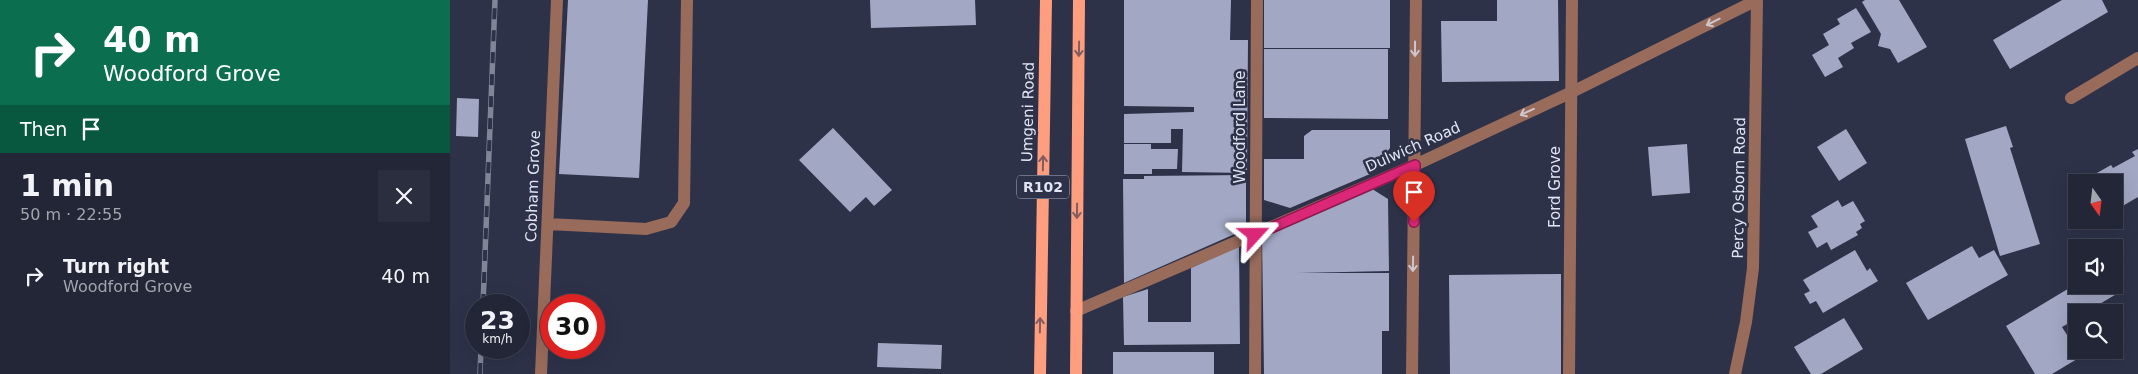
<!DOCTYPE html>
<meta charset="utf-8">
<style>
:root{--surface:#222637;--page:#2a2e3f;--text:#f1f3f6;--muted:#a2a5ad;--line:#3f4352}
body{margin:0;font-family:"DejaVu Sans",sans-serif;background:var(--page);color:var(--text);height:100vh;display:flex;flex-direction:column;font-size:19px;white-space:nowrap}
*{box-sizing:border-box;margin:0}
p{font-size:16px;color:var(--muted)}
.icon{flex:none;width:28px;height:28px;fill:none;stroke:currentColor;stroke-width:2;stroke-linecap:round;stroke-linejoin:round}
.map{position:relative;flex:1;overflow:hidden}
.side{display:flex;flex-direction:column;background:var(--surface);width:450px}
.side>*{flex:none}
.hud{background:#0b6e4f;color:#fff;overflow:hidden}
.needle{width:32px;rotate:166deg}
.fabs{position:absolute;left:1618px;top:174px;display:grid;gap:10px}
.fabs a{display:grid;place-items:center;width:55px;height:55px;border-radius:0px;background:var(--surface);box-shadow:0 5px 20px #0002,0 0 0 1px var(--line);font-size:25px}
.speed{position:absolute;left:15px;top:294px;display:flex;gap:10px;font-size:25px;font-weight:700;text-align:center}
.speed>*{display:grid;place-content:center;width:65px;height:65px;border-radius:50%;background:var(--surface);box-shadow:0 5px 20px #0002,0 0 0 1px var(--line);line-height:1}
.speed small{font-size:12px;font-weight:400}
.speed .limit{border:8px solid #d22;background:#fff;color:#111}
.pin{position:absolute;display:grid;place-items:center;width:42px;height:42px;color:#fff;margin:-51px -21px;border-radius:50% 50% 50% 0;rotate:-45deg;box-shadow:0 0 5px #0007}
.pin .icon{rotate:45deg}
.me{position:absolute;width:55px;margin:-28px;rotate:66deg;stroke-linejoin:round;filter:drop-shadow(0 0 4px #0008)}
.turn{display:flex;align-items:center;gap:18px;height:105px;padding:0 20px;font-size:22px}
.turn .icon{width:65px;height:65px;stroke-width:2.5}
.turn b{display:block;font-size:35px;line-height:42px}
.then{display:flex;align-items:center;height:48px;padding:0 20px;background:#0003;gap:10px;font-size:19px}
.round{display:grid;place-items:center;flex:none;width:52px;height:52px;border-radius:0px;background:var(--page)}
.head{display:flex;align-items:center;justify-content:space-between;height:85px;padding:0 20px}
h1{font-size:30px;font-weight:700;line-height:38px}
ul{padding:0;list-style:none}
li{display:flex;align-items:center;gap:15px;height:75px;padding:0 20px}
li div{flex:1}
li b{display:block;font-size:19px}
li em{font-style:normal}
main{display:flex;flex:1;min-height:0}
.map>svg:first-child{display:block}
.building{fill:#a2a8c4}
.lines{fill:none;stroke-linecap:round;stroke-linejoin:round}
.minor{stroke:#996b5b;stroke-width:12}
.major{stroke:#fe9e7f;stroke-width:12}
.rail-casing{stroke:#828598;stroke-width:5.5}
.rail{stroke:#2e3249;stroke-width:4;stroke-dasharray:11;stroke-linecap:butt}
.oneway{stroke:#cfc6cd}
.oneway2{stroke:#815d5f}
.route-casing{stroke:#8e194d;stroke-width:12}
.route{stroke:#db2777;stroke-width:9}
.labels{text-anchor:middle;stroke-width:5;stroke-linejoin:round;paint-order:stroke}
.shield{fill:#2e3249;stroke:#abafc0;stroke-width:1}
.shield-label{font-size:14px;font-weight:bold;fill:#e1e4f3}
.street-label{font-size:15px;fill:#e1e4f3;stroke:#2e3249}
</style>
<main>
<section class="side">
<div class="hud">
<div class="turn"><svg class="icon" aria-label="right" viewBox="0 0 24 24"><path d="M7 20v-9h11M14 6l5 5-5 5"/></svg><div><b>40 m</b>Woodford Grove</div></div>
<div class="then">Then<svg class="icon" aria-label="arrive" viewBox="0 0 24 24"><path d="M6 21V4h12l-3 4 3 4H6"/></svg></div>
</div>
<div class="head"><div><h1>1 min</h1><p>50 m · 22:55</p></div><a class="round"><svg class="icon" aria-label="close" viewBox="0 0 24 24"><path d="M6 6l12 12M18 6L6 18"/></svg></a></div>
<ul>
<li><svg class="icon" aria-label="right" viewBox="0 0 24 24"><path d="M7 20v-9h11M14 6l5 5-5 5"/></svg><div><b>Turn right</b><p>Woodford Grove</p></div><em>40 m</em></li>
</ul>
</section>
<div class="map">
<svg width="1688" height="374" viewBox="0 0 1688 374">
<rect width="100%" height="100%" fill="#2e3249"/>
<!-- building -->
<path class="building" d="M118,0H198L189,178L109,174Z
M420,0H525L526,25L421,28Z
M674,0H781L780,40H798L797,173L732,172L733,129H721V143H674V114L744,112V107L674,106Z
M814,0H940V48H814Z
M1047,0H1108L1109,81L992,82L991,21H1047Z
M1415,0H1449L1477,47L1448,63L1440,49L1428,46L1431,34L1412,2Z
M1612,0H1652L1658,12L1560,69L1543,40Z
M1406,8L1421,32L1401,43L1404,48L1388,58L1393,67L1375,77L1362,55L1379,45L1373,34L1390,24L1387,19Z
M814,49H938V119L814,118Z
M7,98L29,99L28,137L6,136Z
M1556,126L1563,147L1560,148L1590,244L1550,256L1515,139Z
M383,128L442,190L424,206L416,197L400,212L349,160Z
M1396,129L1417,163L1389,181L1367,147Z
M862,130H940V148L920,174L840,208L814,200V159H854V136Z
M674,144H701V149H728L727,169H702V174H674Z
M1237,144L1240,193L1202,196L1198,147Z
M1688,149V197L1664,211V182L1633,181L1661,165L1663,168L1685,156L1682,152Z
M796,175V229L674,283L673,179H694V176Z
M919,187L938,199L939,271L848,273H939V331H932V374H814L812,235Z
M1388,200L1392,207L1403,201L1415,221L1410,224L1412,228L1406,232L1408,235L1381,250L1377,242L1367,248L1358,232L1368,227L1361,216Z
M789,246L790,344L674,345L673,297L698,289V322H741V268Z
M1522,246L1529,258L1544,250L1558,275L1478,320L1456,283Z
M1405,250L1417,271L1420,268L1428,281L1373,313L1366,301L1360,304L1354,294L1360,291L1353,280Z
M1111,274V374H1000L999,275Z
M1664,282L1670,292L1636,312H1626V319L1612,327L1624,346L1621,348L1627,359L1602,374H1585L1556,326L1626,284L1664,285Z
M1394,318L1413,349L1371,374H1361L1344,347Z
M428,343L492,345L491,369L427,367Z
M663,352H764V374H663Z"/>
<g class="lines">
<!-- minor -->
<path class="minor" d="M1621,98L1688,58
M98,224L196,229L221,222L234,203L237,0
M626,311L965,165L1122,92L1307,0
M91,374L107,0
M805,374L807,0
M962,374L966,0
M1119,374L1122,0
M1285,374L1296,322L1303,268L1307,0"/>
<!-- major -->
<path class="major" d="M590,374L596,0
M626,374L629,0"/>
<!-- rail casing -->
<g class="rail-casing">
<path id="rail" d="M33,305L45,0
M30,374L31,348"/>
</g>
<!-- rail -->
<use href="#rail" class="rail"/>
</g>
<!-- one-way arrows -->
<defs><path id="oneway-shaft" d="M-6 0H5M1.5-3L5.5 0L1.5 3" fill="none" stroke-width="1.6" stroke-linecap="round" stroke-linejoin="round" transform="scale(1.25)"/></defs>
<g class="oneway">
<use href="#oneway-shaft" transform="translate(1263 22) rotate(154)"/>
<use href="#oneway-shaft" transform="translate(965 49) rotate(90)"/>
<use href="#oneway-shaft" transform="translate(1077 112) rotate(155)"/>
<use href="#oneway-shaft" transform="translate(963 264) rotate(91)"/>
</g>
<g class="oneway2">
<use href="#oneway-shaft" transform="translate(629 49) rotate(91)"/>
<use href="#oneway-shaft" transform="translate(593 163) rotate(-89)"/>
<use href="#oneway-shaft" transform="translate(627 211) rotate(91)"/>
<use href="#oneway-shaft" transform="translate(590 325) rotate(-89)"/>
</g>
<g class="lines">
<!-- route casing -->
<g class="route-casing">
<path id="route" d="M805,235L965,165L964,222"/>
</g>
<!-- route -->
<use href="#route" class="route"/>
</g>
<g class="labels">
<!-- shield labels -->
<rect class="shield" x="567" y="175.5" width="52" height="23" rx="4"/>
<g class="shield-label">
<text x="593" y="192">R102</text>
</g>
<!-- street labels -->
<g class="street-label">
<text transform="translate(578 112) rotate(-89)" y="5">Umgeni Road</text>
<text transform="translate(790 127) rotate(-90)" y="5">Woodford Lane</text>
<text transform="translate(963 147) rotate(-24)" y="5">Dulwich Road</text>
<text transform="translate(83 186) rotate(-88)" y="5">Cobham Grove</text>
<text transform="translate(1105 187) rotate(-90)" y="5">Ford Grove</text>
<text transform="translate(1289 188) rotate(-89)" y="5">Percy Osborn Road</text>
</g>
</g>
</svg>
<div class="fabs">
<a><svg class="needle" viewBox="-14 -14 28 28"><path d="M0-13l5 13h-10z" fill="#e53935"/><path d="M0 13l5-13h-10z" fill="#a2a5ad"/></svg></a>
<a><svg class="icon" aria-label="sound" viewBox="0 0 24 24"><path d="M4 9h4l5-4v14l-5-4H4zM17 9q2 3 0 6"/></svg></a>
<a><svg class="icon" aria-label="search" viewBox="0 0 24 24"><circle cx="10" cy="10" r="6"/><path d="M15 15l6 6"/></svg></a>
</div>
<div class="speed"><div>23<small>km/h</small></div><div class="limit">30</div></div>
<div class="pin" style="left:964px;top:222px;background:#d93025"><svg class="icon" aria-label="arrive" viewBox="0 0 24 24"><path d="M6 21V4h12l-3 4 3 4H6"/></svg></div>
<svg class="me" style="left:805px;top:235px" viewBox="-20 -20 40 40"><path d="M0-17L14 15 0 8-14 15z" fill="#db2777" stroke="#fff" stroke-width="4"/></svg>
</div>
</main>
